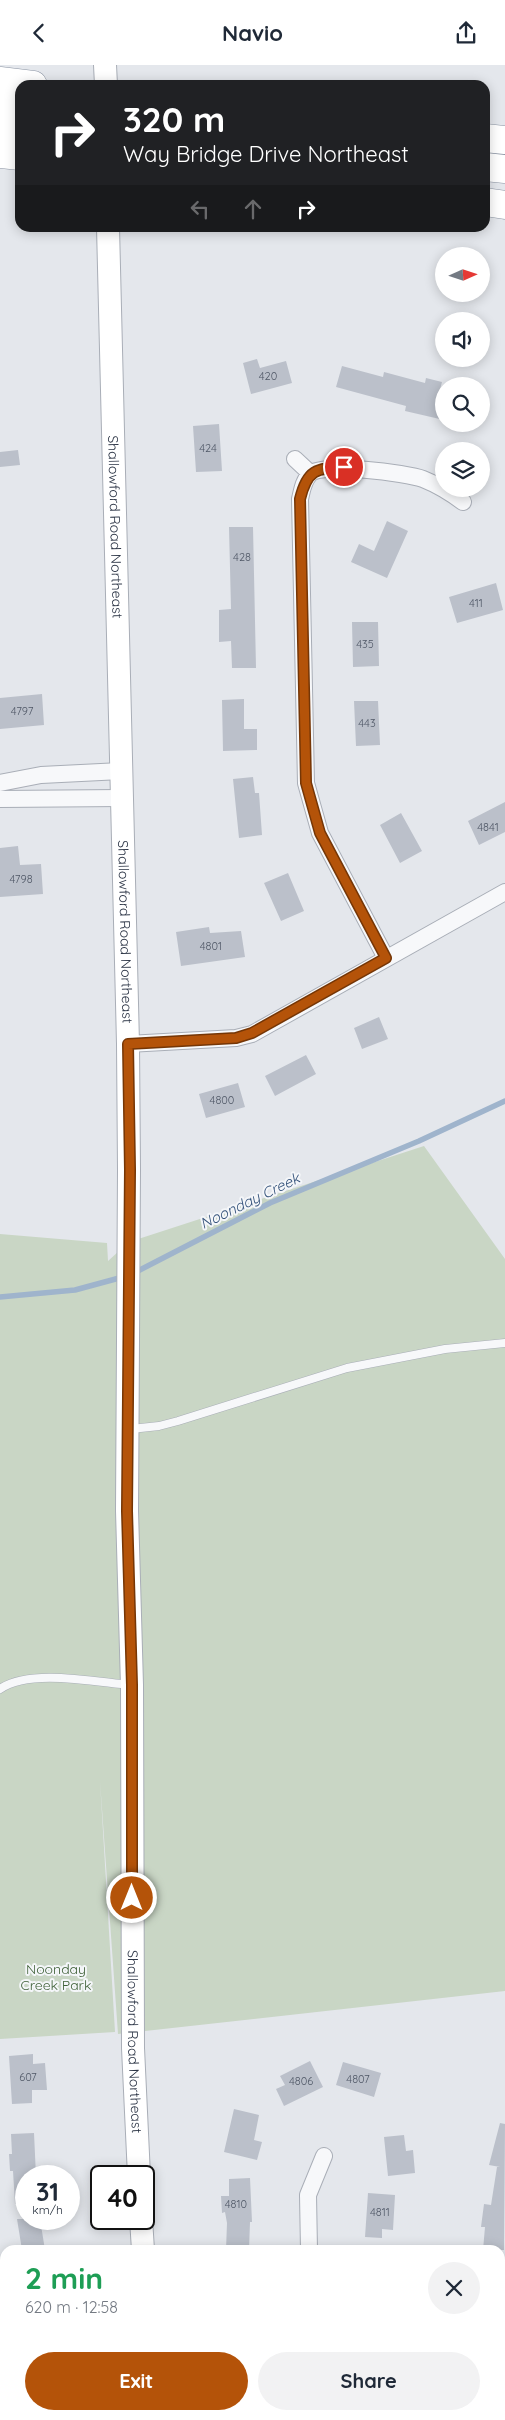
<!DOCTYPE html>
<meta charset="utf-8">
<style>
:root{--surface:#fff;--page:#f2f2f3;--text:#1f2937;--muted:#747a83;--accent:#b45309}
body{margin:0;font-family:Quicksand,sans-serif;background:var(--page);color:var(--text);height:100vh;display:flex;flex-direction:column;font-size:19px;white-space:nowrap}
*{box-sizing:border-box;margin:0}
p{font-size:16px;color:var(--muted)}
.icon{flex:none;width:28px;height:28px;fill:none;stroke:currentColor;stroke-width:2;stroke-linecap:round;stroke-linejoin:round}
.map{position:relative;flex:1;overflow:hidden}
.drawer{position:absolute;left:0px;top:2180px;width:505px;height:175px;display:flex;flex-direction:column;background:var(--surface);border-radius:15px 15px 0 0;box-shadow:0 2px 12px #0003}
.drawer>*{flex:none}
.guide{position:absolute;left:15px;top:15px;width:475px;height:152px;border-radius:15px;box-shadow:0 2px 12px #0003;background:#202124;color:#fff;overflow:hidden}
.needle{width:32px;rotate:87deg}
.controls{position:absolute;left:435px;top:182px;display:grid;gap:10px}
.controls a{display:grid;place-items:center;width:55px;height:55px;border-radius:50%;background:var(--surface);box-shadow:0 2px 12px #0003;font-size:25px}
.speed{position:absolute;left:15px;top:2100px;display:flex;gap:10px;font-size:25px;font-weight:700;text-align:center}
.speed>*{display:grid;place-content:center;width:65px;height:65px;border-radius:50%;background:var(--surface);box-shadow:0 2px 12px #0003;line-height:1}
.speed small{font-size:12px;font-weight:400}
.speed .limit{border:2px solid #111;border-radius:8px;background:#fff;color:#111}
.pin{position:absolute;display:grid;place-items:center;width:42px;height:42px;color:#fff;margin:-21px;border:2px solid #fff;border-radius:50%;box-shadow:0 1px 5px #0007}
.me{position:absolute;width:55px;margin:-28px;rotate:0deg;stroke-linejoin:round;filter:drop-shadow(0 0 4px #0008)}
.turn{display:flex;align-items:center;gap:18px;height:105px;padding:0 25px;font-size:22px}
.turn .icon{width:65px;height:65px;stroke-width:2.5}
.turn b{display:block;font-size:35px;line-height:42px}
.lanes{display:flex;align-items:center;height:48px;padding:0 25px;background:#0003;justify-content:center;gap:25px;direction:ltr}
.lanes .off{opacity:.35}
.round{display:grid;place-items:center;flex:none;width:52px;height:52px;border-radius:26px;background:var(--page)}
.headline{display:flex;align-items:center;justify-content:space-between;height:85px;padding:0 25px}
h1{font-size:30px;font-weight:700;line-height:38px;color:#1e9e55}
.primary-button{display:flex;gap:10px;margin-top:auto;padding:10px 25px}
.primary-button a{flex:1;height:58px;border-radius:30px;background:var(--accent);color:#fff;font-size:20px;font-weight:700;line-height:58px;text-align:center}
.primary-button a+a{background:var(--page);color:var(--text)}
header{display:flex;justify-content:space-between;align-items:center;height:65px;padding:0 25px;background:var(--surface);font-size:22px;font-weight:700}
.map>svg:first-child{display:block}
.green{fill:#c9d6c5}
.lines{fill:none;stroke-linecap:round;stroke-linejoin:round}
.stream{stroke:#9fb4cc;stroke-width:5.5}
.building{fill:#bbc0ca}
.lane-casing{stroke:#a9aeb7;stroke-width:9}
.street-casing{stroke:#a9aeb7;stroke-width:18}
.secondary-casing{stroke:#a9aeb7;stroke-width:24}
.highway-casing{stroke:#8b94a3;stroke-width:29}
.lane{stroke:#f7f8fa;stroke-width:8}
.street{stroke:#f7f8fa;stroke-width:16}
.secondary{stroke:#fff;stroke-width:22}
.highway{stroke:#fff;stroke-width:28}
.route-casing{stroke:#753606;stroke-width:12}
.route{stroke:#b45309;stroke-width:9}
.labels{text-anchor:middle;stroke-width:4;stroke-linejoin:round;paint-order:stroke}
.number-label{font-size:11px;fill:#4f5766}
.street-label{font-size:14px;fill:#2b3445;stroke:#f4f6f9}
.park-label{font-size:14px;fill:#3f6138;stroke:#f4f6f9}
.water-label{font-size:15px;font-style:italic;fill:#34527a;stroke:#f4f6f9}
</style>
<header><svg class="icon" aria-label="back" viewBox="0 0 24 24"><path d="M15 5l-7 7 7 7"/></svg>Navio<svg class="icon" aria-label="share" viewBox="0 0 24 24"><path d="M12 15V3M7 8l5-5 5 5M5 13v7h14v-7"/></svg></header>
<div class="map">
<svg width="505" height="2355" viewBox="0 0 505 2355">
<rect width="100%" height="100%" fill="#e4e7ec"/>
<!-- green -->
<path class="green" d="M424,1081L505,1194V1926L118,1969L100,1716L115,1967L0,1974V1169L107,1178L108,1196L129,1177Z"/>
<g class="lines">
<!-- stream -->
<path class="stream" d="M134,1208L270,1138L419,1076L505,1036
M0,1232L75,1225L123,1212"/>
</g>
<!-- building -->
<path class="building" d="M257,294L260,303L286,296L292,318L251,329L243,298Z
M342,301L383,312L384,307L425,318L426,313L442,317L438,332L444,333V355L405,346L406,341L336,322Z
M219,359L222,406L196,407L193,361Z
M18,385L20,400L0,402V387Z
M387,456L408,466L387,513L351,497L359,479L374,486Z
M229,462H253L256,603H232L231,576L219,577V545L231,544Z
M496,518L503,545L457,558L449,532Z
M352,557H378L379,601L353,602Z
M42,629L44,660L0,664V633Z
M244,634V664H257V685L223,686L222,635Z
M354,636H378L380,680L356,681Z
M253,712L255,728H259L262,770L239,773L233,714Z
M505,737V767L479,780L468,756Z
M401,748L422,786L400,798L380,760Z
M18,781L20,800L41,799L43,829L0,832V783Z
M288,808L304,846L281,856L264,818Z
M209,862L210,868L241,866L245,892L181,901L176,867Z
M379,952L388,974L362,984L354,963Z
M306,990L316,1009L275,1031L265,1011Z
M238,1018L245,1042L206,1053L199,1029Z
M33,1989V1999L45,1998L47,2025H32V2038L12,2039L9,1991Z
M310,1996L323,2022L284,2041L276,2024L285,2020L280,2011Z
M343,1997L381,2008L374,2032L336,2020Z
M234,2044L259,2050L254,2075L262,2077L257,2095L224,2087Z
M500,2058L505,2059L504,2185H483L485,2162H481L484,2139L491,2140L497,2102H500L489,2100Z
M34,2068L36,2111H26V2139H15L13,2106H10L9,2089H12L11,2069Z
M404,2070L406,2086L413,2085L415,2108L388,2111L384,2072Z
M250,2113L252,2157H250L249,2185H226L227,2158L225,2147L222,2148L221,2131H229V2114Z
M368,2128L395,2130L393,2165L382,2164V2173L365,2172Z
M17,2154H40L45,2185H22Z"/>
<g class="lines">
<!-- lane casing -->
<g class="lane-casing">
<path id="lane" d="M131,1364L159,1361L178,1356L347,1303L445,1284L505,1278
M0,1624C29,1603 96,1617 130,1620"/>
</g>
<!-- street casing -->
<g class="street-casing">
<path id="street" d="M295,394L310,408
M0,718L41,710L121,706
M0,734L122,733
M386,893L320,768L306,718L300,434C302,426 303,416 310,409C322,397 407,408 423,414C438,420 451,428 463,437
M128,979L236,973L252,969L505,827
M309,2185L308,2130L324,2091
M317,2350L318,2355"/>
</g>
<!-- secondary casing -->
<g class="secondary-casing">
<g id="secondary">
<path d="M105,0L106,20"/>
<path id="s1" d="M108,162L128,979L129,1105L127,1446L132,1620L133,1983L139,2111"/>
<path d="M141,2154L143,2185"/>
<path d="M151,2350L152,2355"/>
</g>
</g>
<!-- highway casing -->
<g class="highway-casing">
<path id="highway" d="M0,16L33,20
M0,44L20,46
M0,65L20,67
M485,73L505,75
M0,89L20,91
M485,102L505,104
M485,137L505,140"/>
</g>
<!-- lane -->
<use href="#lane" class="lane"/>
<!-- street -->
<use href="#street" class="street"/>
<!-- secondary -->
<use href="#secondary" class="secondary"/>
<!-- highway -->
<use href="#highway" class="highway"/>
</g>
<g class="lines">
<!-- route casing -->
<g class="route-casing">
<path id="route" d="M132,1833V1620L127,1446L130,1105L128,979L236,973L252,968L386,893L320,768L306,718L300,434C307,405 316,403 344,402"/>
</g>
<!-- route -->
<use href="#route" class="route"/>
</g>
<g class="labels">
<!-- number labels -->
<g class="number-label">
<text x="268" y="315">420</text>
<text x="208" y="387">424</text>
<text x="242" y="496">428</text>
<text x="476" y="542">411</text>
<text x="365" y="583">435</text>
<text x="22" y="650">4797</text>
<text x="367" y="662">443</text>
<text x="488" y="766">4841</text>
<text x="21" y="818">4798</text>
<text x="211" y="885">4801</text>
<text x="222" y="1039">4800</text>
<text x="28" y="2016">607</text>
<text x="358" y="2018">4807</text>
<text x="301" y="2020">4806</text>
<text x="236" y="2143">4810</text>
<text x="380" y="2151">4811</text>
</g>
<!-- street labels -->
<g class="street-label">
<text dy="5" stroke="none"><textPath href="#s1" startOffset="300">Shallowford Road Northeast</textPath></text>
<text dy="5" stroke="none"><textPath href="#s1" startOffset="705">Shallowford Road Northeast</textPath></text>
<text dy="5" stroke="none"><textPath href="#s1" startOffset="1815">Shallowford Road Northeast</textPath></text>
</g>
<!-- park labels -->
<g class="park-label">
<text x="56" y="1909">Noonday<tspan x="56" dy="16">Creek Park</tspan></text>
</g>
<!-- water labels -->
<g class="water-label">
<text transform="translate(250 1136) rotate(-26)" y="5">Noonday Creek</text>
</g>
</g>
</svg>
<div class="controls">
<a><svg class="needle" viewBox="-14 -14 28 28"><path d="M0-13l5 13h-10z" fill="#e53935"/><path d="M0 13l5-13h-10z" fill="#747a83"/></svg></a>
<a><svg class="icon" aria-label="sound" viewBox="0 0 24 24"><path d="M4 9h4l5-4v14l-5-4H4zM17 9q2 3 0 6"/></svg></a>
<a><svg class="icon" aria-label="search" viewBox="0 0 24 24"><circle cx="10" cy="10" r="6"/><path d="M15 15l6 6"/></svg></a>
<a><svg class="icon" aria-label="layers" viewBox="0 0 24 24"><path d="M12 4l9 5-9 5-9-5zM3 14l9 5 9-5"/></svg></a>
</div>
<div class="speed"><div>31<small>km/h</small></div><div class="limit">40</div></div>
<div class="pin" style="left:344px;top:402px;background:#d93025"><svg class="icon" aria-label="arrive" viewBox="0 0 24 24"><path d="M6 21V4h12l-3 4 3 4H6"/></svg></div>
<svg class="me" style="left:132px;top:1833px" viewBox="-20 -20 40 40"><circle r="17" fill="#b45309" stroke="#fff" stroke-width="3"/><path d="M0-11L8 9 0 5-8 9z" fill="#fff"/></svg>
<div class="guide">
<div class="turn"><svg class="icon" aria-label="right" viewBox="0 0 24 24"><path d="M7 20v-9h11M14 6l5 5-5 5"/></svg><div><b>320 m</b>Way Bridge Drive Northeast</div></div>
<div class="lanes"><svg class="icon off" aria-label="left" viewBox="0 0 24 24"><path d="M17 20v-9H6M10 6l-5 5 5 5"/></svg><svg class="icon off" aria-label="ahead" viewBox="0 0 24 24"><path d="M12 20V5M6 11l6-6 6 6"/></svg><svg class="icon" aria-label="right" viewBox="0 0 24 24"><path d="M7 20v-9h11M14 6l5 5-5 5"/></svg></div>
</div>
<section class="drawer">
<div class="headline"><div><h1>2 min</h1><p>620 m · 12:58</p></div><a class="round"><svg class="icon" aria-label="close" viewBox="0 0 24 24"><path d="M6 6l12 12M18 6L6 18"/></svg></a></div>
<div class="primary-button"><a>Exit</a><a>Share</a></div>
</section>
</div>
